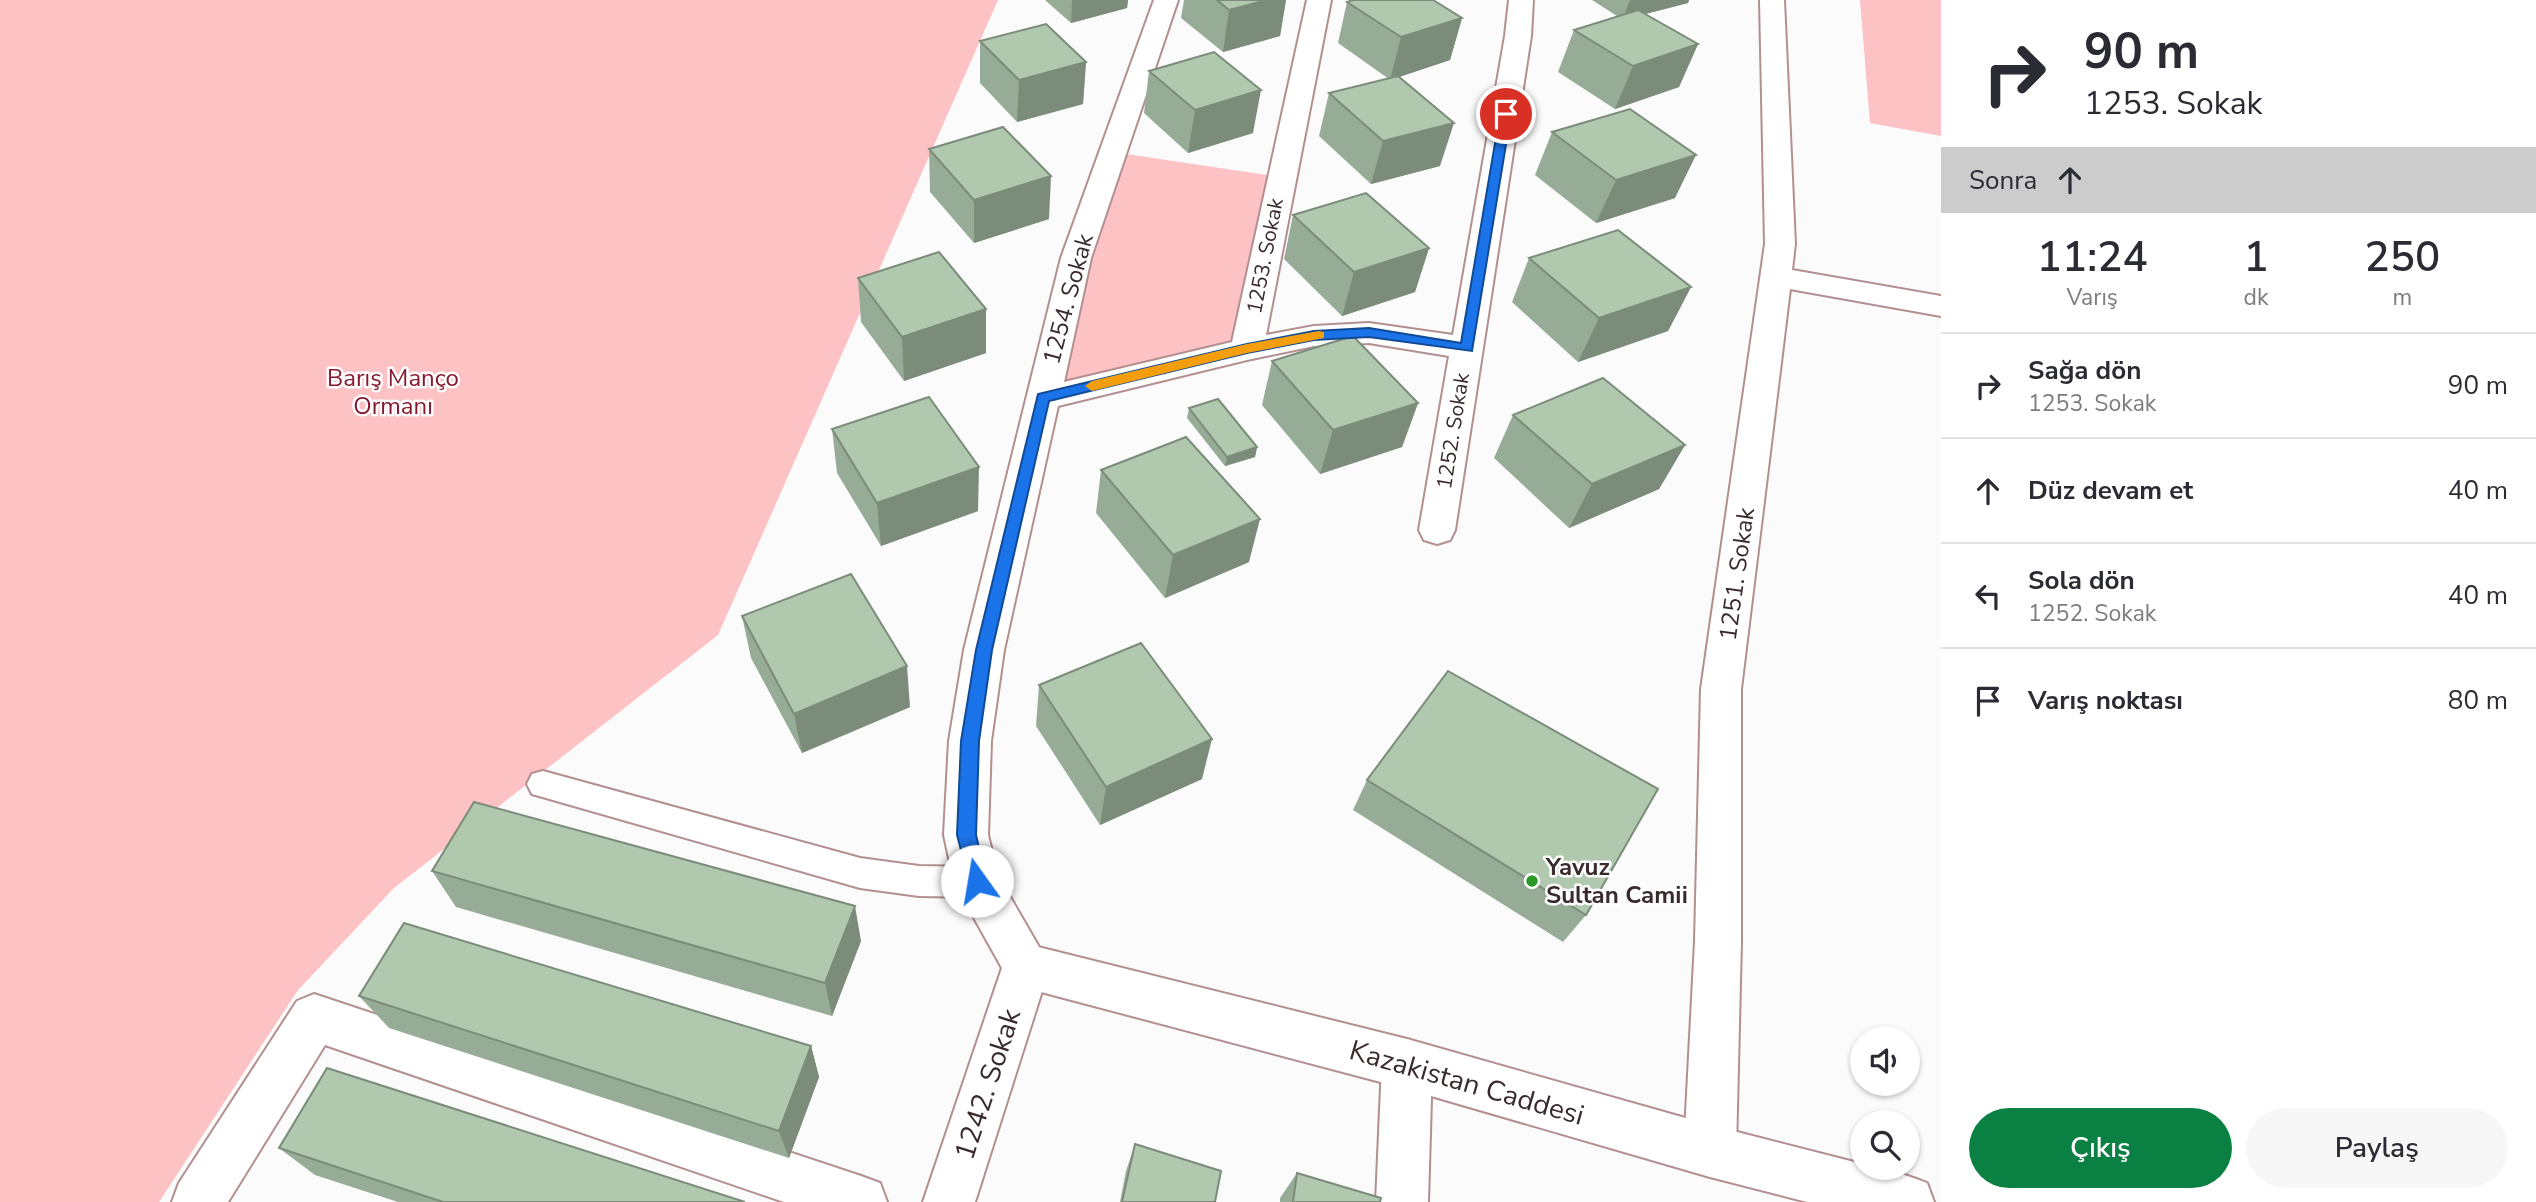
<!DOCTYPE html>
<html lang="tr">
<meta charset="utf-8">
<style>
:root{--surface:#fff;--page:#f7f7f7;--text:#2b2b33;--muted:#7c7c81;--line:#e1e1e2;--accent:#0b8043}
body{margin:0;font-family:"Nunito Sans",sans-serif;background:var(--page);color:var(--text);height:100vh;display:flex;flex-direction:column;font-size:26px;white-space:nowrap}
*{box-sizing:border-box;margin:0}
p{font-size:23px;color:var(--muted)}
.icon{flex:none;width:38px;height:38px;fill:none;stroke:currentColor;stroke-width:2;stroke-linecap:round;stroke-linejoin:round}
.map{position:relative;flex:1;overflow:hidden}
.side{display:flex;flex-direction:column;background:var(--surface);width:595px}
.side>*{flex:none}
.guide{background:#fff;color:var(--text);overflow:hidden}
.tools{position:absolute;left:1850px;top:1026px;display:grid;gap:14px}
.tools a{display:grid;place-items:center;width:70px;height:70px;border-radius:50%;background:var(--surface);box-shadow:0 2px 5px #0004;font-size:35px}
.pin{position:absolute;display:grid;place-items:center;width:60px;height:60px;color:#fff;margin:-30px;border:4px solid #fff;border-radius:50%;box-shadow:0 2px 7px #0007}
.me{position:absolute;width:77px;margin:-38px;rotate:347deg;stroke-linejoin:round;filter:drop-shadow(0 0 5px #0008)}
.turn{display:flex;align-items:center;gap:24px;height:147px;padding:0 28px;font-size:32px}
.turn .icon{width:91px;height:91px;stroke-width:2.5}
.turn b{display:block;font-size:49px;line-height:60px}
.then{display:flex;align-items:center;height:66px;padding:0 28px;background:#0003;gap:14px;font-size:26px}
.eta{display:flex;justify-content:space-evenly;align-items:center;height:119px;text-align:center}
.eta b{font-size:42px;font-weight:600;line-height:49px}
.cta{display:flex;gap:14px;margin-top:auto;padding:14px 28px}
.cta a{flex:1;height:80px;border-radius:42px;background:var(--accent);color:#fff;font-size:28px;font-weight:600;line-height:80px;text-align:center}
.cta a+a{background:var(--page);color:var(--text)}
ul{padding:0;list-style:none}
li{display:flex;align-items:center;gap:21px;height:105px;padding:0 28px;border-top:2px solid var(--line)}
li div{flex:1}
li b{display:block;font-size:26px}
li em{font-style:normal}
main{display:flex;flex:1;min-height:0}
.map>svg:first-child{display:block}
.green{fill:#fdc2c4}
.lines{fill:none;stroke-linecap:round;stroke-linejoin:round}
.service-casing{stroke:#b38f90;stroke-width:4}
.minor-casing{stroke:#b38f90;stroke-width:4}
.secondary-casing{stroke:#b38f90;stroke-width:4}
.service{fill:#fff;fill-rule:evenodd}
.minor{fill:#fff;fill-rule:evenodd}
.secondary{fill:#fff;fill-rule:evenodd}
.wall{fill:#97ac96}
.shaded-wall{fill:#7b8c7a}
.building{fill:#b0c8ae;stroke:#7b8c7a;stroke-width:2}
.route{fill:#1a73e8;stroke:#114b97;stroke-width:2}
.slow{fill:#f59e0b}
.poi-dot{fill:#299927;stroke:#fff;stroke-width:2.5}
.labels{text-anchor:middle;stroke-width:5;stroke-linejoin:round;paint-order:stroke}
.far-street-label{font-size:21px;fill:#392b2b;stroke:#fff}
.street-label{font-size:24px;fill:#392b2b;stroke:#fff}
.park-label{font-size:24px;fill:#86192f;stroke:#fff}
.poi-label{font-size:24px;font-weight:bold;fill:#392b2b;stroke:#fff;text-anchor:start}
.near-street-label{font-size:28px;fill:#392b2b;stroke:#fff}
</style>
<main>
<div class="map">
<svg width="1941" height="1202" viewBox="0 0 1941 1202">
<rect width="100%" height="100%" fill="#fbfbfb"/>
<!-- green -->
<path class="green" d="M0,0H998L718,635L394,888L298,990L159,1202H0Z
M1860,0H1941V136L1870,123Z
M1113,152L1281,177L1247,349L1043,398Z"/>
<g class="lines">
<!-- service casing -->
<g class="service-casing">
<path id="service" d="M543,771L860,858L919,866L977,867L989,871L993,882L989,893L977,897L919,896L860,888L532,794L527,784L532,774Z"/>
</g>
<!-- minor casing -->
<g class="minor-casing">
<path id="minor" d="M1154,0H1178L1091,258L1064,382L1232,342L1307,0H1331L1266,335L1314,326L1369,323L1453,335L1505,36L1509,0H1533L1531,36L1455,530L1450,540L1437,544L1424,540L1419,530L1449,356L1369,343L1314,346L1247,360L1058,406L1004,650L991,741L988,835L998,876L1050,966L975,1202H923L1002,968L954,882L944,835L949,741L964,650L1061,258Z
M1760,0H1784L1795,244L1792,270L1941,296V316L1790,289L1741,689V941L1736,1151L1728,1169L1710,1177L1692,1169L1684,1151L1695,941L1701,689L1765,244Z
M314,994L861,1176L880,1183L887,1202H784L325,1045L228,1202H172L179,1183L297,1001Z
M1407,1039L1425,1046L1432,1064L1428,1202H1376L1382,1064L1389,1046Z"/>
</g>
<!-- secondary casing -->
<g class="secondary-casing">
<path id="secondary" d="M1026,944L1407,1039L1710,1125L1862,1164V1167C1885,1167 1906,1175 1927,1183L1934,1202H1807L1710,1177L1407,1089L1026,988L1009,982L1002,966L1009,950Z"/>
</g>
<!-- service -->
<use href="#service" class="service"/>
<!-- minor -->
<use href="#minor" class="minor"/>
<!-- secondary -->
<use href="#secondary" class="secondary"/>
</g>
<!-- wall -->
<path class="wall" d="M1045,0H1128L1127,8L1071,23Z
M1184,0H1286L1280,36L1223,52L1181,18Z
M1592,0H1689L1688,3L1645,14L1698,44L1679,87L1615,109L1558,72L1574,30L1617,16Z
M1347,2L1462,18L1450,60L1399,77L1440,166L1371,184L1319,136L1329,93L1389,79L1338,43Z
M980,41L1086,62L1083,104L1017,122L980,83Z
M1149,71L1253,133L1188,153L1144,113Z
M1552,132L1675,198L1596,223L1535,175Z
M929,149L1049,219L974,243L930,192Z
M1293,215L1429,248L1415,292L1342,316L1284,259Z
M1529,258L1691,287L1668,331L1578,362L1512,302Z
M858,278L986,353L904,381L861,322Z
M1272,361L1418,403L1402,447L1320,474L1262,405Z
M1189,408L1257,447L1255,457L1225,466L1187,418Z
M1513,415L1685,445L1659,489L1569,528L1494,458Z
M832,429L978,511L881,546L837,473Z
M1101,470L1249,562L1165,598L1096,513Z
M742,616L910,707L802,753L751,658Z
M1039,685L1202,779L1100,825L1036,726Z
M1367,780L1586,915L1563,942L1353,810Z
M432,871L861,941L832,1016L456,907Z
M359,996L811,1046L819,1077L789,1158L389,1028Z
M1135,1144L1215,1202H1120L1126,1171Z
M279,1148L745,1202H398L315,1175Z
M1297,1173L1380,1202H1280V1198Z"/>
<!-- shaded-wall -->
<path class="shaded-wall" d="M1072,0H1128L1127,8L1071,23Z
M1267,0H1286L1280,36L1223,52L1229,10Z
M1630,0H1689L1688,3L1622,20Z
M1462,18L1450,60L1390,80L1401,37Z
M1698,44L1679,87L1615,109L1633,66Z
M1086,62L1083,104L1017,122L1019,80Z
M1261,90L1253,133L1188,153L1195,110Z
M1454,123L1440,166L1371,184L1383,141Z
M1696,155L1675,198L1596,223L1616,180Z
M1051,176L1049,219L974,243V200Z
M1429,248L1415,292L1342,316L1354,272Z
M1691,287L1668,331L1578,362L1599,318Z
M986,309V353L904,381L902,337Z
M1418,403L1402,447L1320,474L1333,430Z
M1685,445L1659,489L1569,528L1592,484Z
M1257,447L1255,457L1225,466L1227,457Z
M979,467L978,511L881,546L877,503Z
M1260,519L1249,562L1165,598L1173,555Z
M907,666L910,707L802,753L794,714Z
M1212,739L1202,779L1100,825L1106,787Z
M855,906L861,941L832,1016L825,983Z
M811,1046L819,1077L789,1158L779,1131Z"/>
<!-- building -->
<path class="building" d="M1217,0H1267L1229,10Z
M1353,0H1433L1462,18L1401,37L1347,2Z
M1638,10L1698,44L1633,66L1574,30Z
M1046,24L1086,62L1019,80L980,41Z
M1214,52L1261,90L1195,110L1149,71Z
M1398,76L1454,123L1383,141L1329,93Z
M1630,109L1696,155L1616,180L1552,132Z
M1003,127L1051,176L974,200L929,149Z
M1366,193L1429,248L1354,272L1293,215Z
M1618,230L1691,287L1599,318L1529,258Z
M939,252L986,309L902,337L858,278Z
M1353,336L1418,403L1333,430L1272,361Z
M1603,378L1685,445L1592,484L1513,415Z
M929,397L979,467L877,503L832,429Z
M1218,399L1257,447L1227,457L1189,408Z
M1186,437L1260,519L1173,555L1101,470Z
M851,574L907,666L794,714L742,616Z
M1141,643L1212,739L1106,787L1039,685Z
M1448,671L1658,789L1586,915L1367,780Z
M474,802L855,906L825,983L432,871Z
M404,923L811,1046L779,1131L359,996Z
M327,1068L745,1202H443L279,1148Z
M1135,1144L1221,1171L1215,1202H1122Z
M1297,1173L1381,1198L1380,1202H1293Z"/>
<!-- route -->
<path class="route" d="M1506,111L1511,114L1472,351L1369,337L1314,340L1247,353L1049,401L992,650L979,741L976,835L987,881L984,888L977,890L971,888L957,835L961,741L976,650L1038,394L1247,344L1314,331L1369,328L1461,343L1500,114Z"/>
<!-- slow -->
<path class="slow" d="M1319,331L1324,332V338L1247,353L1092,391L1085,386L1092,381L1247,344Z"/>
<!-- markers -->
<circle class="poi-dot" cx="1532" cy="881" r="7"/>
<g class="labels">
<!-- far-street labels -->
<g class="far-street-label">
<text transform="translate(1265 256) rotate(-79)" y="7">1253. Sokak</text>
<text transform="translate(1453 431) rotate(-81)" y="7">1252. Sokak</text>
</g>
<!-- street labels -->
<g class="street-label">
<text transform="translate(1068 299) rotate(-75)" y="8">1254. Sokak</text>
<text transform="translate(1737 574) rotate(-82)" y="8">1251. Sokak</text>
</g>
<!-- park labels -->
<g class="park-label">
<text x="393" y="386">Barış Manço<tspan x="393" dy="28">Ormanı</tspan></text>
</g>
<!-- poi labels -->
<g class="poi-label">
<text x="1546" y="875">Yavuz<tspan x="1546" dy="28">Sultan Camii</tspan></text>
</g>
<!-- near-street labels -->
<g class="near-street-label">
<text transform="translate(1467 1082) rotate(16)" y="10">Kazakistan Caddesi</text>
<text transform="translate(987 1084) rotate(-72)" y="10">1242. Sokak</text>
</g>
</g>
</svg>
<div class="tools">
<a><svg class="icon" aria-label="sound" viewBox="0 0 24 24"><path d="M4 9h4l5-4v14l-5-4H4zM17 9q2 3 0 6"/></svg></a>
<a><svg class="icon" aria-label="search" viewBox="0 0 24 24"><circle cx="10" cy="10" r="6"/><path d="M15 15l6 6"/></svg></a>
</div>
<div class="pin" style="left:1506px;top:114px;background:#d93025"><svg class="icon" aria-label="arrive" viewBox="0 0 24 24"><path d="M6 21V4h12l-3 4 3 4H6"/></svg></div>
<svg class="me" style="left:977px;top:881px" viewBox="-20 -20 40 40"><circle r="19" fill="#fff"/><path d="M0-13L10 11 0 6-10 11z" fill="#1a73e8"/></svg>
</div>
<section class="side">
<div class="guide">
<div class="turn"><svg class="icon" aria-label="right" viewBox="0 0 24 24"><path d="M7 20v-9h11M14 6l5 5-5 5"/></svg><div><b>90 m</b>1253. Sokak</div></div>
<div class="then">Sonra<svg class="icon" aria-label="ahead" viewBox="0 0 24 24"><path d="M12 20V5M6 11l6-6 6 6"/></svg></div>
</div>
<div class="eta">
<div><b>11:24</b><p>Varış</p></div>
<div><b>1</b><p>dk</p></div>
<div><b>250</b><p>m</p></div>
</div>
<ul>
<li><svg class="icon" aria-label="right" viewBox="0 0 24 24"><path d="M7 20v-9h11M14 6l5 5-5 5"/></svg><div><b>Sağa dön</b><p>1253. Sokak</p></div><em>90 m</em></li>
<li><svg class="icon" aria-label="ahead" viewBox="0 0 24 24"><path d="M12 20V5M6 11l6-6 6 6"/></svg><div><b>Düz devam et</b></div><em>40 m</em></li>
<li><svg class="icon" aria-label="left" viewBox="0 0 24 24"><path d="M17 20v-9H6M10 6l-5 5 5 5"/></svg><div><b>Sola dön</b><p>1252. Sokak</p></div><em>40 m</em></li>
<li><svg class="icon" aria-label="arrive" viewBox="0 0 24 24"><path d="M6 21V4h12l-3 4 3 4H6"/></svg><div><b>Varış noktası</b></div><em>80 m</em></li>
</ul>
<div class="cta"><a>Çıkış</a><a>Paylaş</a></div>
</section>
</main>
